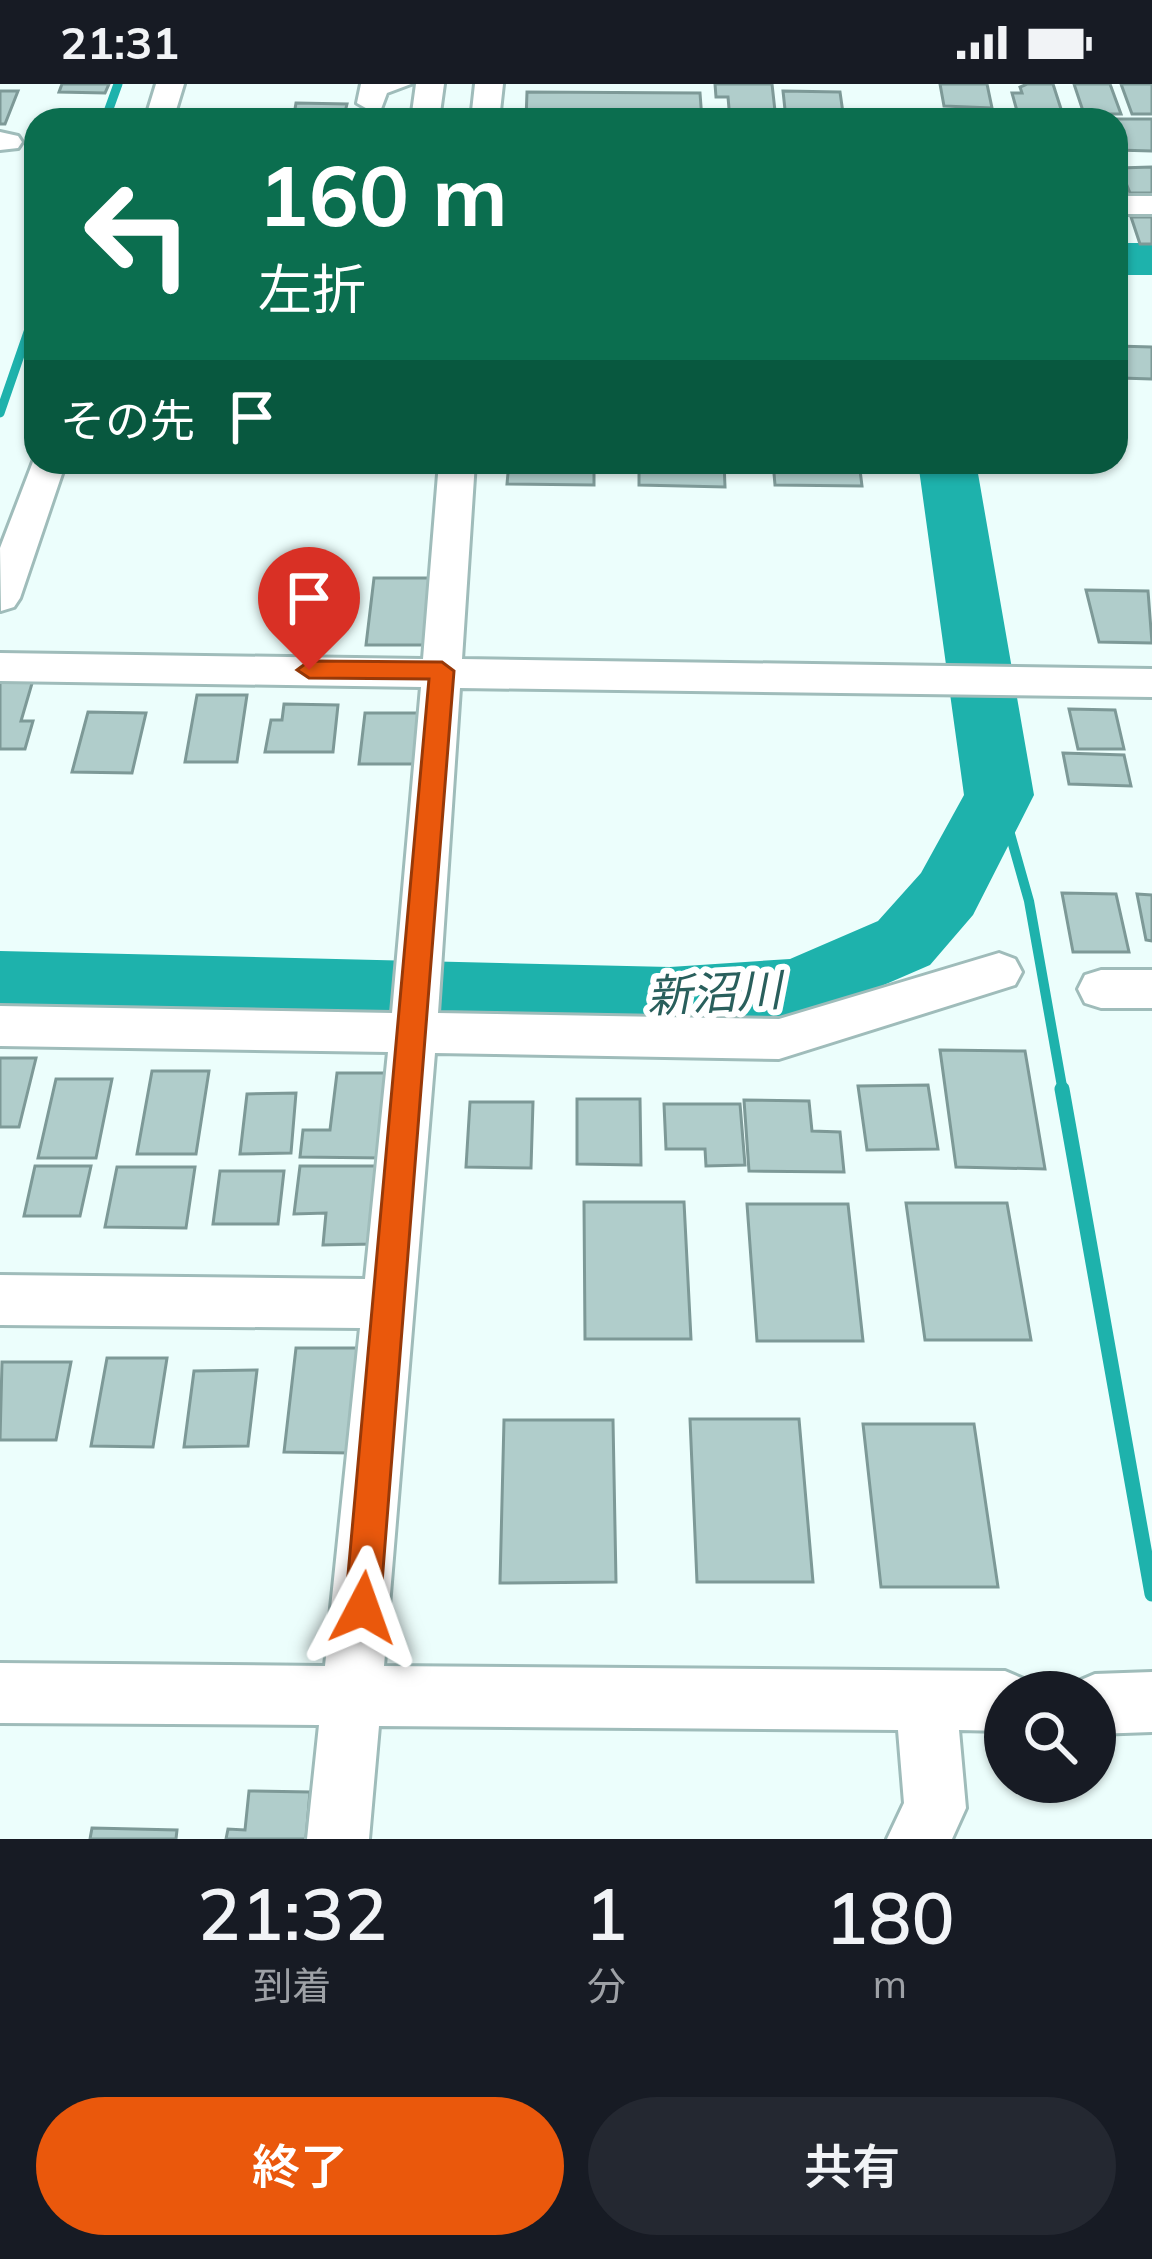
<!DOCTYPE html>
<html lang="ja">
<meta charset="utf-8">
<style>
:root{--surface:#171b24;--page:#242831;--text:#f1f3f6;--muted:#9ea1a6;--accent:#ea580c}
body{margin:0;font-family:Mulish,"Noto Sans JP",sans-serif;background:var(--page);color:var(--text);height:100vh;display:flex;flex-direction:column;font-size:45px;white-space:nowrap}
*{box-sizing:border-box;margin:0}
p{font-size:39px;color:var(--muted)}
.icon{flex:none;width:66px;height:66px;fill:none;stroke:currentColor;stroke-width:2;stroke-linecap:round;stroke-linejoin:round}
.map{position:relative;height:1755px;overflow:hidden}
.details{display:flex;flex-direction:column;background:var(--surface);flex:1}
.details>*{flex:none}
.guide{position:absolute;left:24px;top:24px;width:1104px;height:366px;border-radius:36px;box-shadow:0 3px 9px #0004;background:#0b6e4f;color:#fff;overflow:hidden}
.buttons{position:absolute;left:984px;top:1587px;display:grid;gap:24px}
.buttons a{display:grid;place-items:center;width:132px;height:132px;border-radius:50%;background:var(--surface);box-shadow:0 3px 9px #0004;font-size:60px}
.pin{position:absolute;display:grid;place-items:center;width:102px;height:102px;color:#fff;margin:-123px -51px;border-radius:50% 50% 50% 0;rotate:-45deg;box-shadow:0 0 12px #0007}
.pin .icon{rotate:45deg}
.me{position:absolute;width:132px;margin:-66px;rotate:4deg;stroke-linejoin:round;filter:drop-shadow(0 0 9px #0008)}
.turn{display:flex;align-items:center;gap:42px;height:252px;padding:0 36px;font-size:54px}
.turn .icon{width:156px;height:156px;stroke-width:2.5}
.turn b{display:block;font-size:84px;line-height:102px}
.then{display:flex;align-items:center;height:114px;padding:0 36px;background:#0003;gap:24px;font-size:45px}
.eta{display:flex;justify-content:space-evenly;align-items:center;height:204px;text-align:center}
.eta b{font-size:72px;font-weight:600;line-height:84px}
.primary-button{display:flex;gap:24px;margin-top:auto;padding:24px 36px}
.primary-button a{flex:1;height:138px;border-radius:72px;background:var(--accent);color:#fff;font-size:48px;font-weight:600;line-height:138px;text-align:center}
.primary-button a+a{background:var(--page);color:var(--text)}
.status{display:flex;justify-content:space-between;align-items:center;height:84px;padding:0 60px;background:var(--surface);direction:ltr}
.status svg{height:33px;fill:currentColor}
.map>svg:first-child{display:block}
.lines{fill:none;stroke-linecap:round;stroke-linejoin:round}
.stream-far2{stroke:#1eb2ac;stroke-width:9}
.stream-far1{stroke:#1eb2ac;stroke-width:10}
.stream{stroke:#1eb2ac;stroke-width:15}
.river{fill:#1eb2ac;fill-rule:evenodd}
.building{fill:#b0cdcb;stroke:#7d9997;stroke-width:3}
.minor-casing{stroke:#9fbcba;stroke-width:6}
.minor{fill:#fff;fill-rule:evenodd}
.route{fill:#ea580c;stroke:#983908;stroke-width:3}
.labels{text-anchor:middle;stroke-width:12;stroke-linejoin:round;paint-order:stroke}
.water-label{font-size:45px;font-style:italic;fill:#295f5c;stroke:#fff}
</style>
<div class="status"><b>21:31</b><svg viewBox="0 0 49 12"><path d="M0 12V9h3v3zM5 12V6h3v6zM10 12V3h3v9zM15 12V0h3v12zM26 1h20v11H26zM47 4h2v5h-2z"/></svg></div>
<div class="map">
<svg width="1152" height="1755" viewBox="0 0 1152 1755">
<rect width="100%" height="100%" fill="#ecfefc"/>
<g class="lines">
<!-- stream-far2 -->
<path class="stream-far2" d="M105,36L118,0
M0,329L36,225"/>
<!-- stream-far1 -->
<path class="stream-far1" d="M999,711L1029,817L1063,1008"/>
<!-- stream -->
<path class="stream" d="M1062,1005L1152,1510"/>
<!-- river -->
<path class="river" d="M1116,159H1152V191H1116Z
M918,378H976L1034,711L973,831L930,881L796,939L670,947L0,931V867L670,883L790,875L878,837L921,789L964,711Z"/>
</g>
<!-- building -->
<path class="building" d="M62,0H109L105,9L59,8Z
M715,0H772L776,36H730L728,13H716Z
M940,0H987L992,24L944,22Z
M1027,0H1053L1062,28L1017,27L1012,9H1022L1020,3Z
M1074,0H1110L1121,30H1084Z
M1121,0H1152V30H1132Z
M0,7H18L5,40H0Z
M783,7L840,8L844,36L786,35Z
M527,8L700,9L702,36H526Z
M296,19L347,20L343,36H180L183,29L294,31Z
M1106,35H1152V67L1117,66L1116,36Z
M1152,83V109H1130L1120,84Z
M1131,133H1152V160H1140Z
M1116,262L1152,263V295L1121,294Z
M509,378H594V401L507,400Z
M639,378H724L725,403L639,401Z
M773,378H859L862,402L775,401Z
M374,494H434L429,561H366Z
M1086,506L1148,507L1152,559L1099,558Z
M0,595L33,596L21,637H33L25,665H0Z
M197,611H247L237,678H185Z
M284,620L338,621L333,668H265L271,636H282Z
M1069,625L1115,626L1124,665H1078Z
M88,628L146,629L132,689L72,688Z
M365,629H422L419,680H359Z
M1063,669L1124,671L1131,702L1069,700Z
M1062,809L1116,810L1129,868H1073Z
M1137,810L1152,811V857L1146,856Z
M940,966L1025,967L1045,1085L956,1083Z
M0,974H36L19,1043H0Z
M152,987H209L196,1070H137Z
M337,989H390L383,1074L300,1073L303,1046H330Z
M56,995H112L96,1074H38Z
M928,1001L938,1065L867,1066L858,1002Z
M296,1009L291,1069L240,1070L247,1010Z
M577,1015H640L641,1081L577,1080Z
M744,1016L809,1017L812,1047L840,1048L844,1088L749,1087Z
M470,1018H533L531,1084L466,1083Z
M664,1020H740L745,1081L706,1082L705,1065H666Z
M35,1082H91L80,1132H24Z
M300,1082H379L374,1160L323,1161L326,1129L294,1130Z
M117,1083H195L186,1144L105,1143Z
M220,1087H284L278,1140H213Z
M584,1118H684L691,1255H585Z
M906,1119H1007L1031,1256H925Z
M747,1120H848L863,1257H757Z
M296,1264H359L350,1369L284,1368Z
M107,1274H167L153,1363L91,1362Z
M2,1278H71L56,1356H0Z
M257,1286L248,1362L184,1363L194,1287Z
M690,1335H799L813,1498H697Z
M504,1336H613L616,1498L500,1499Z
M863,1340H974L998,1503H881Z
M249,1707L310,1708L306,1755H226L228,1745L245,1746Z
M92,1744L177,1746L176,1755H90Z"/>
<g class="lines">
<!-- minor casing -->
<g class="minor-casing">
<path id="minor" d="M156,0H184L173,36H145Z
M361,0H411L387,9L381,25L371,27L357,19Z
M416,0H444L439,36H411Z
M475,0H503L499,36H471Z
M0,48L18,52L22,58L18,64L0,66Z
M1116,112H1152V130H1116Z
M36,370V378H66L20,514L14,523L1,527L0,464Z
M439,378H475L462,575L1152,585V613L460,604L438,929L779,935L999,869L1015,875L1022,888L1015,901L779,975L435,969L384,1582L1005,1587L1026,1596L1031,1608H1005V1647L959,1646L966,1724L952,1755H887L904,1719L898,1646L379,1642L369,1755H307L319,1641L0,1639V1579L325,1582L360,1244L0,1241V1191L365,1195L388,968L0,962V922L392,929L421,603L0,597V569L423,575Z
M1101,886H1152V924H1101L1085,919L1078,905L1085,891Z
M1152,1588V1648L1095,1650V1608H1070L1074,1599L1095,1590Z"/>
</g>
<!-- minor -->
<use href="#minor" class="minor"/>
</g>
<!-- route -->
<path class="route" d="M309,577L442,578L454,587L380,1524L375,1536L363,1542L350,1536L345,1524L429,595L309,594L297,586Z"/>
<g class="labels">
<!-- water labels -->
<g class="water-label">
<text transform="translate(714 909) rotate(-3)" y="16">新沼川</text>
</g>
</g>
</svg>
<div class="buttons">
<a><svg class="icon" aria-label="search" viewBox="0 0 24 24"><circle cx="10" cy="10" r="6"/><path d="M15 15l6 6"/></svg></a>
</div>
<div class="pin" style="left:309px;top:586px;background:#d93025"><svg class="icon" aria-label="arrive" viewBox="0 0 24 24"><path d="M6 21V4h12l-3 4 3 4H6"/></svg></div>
<svg class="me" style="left:363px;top:1524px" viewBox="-20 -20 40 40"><path d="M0-17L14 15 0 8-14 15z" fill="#ea580c" stroke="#fff" stroke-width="4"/></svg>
<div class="guide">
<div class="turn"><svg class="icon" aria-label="left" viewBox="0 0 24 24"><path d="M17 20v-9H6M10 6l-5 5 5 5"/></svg><div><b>160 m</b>左折</div></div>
<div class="then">その先<svg class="icon" aria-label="arrive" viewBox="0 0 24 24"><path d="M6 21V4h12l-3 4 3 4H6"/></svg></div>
</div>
</div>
<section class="details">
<div class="eta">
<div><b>21:32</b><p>到着</p></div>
<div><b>1</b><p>分</p></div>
<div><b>180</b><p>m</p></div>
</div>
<div class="primary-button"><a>終了</a><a>共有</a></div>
</section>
